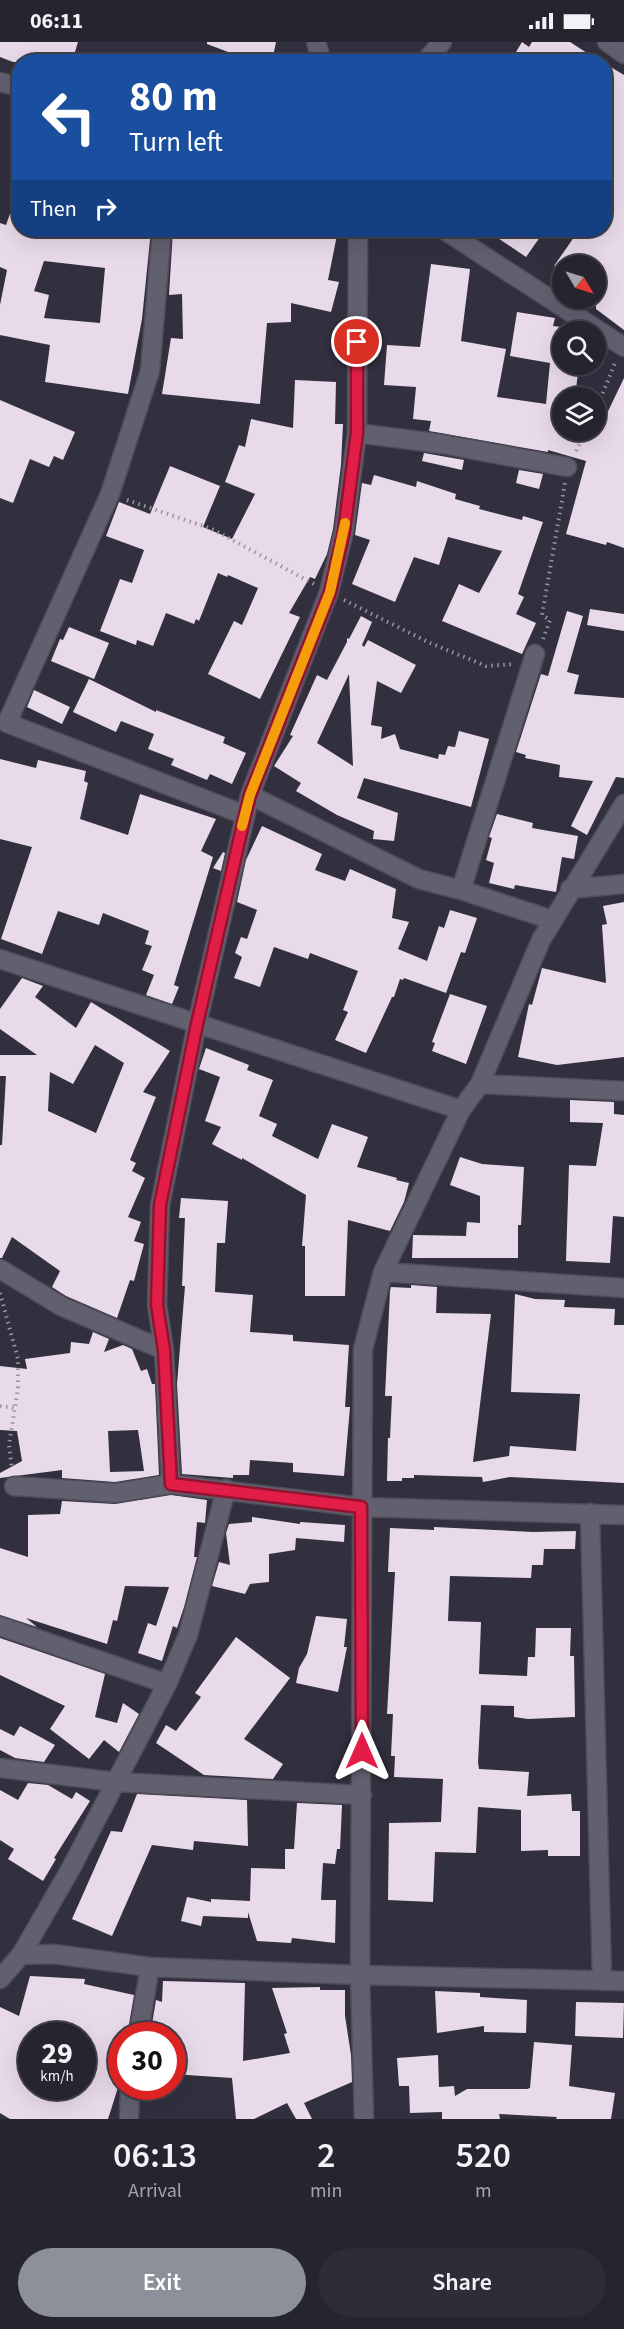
<!DOCTYPE html>
<style>
:root{--surface:#26242f;--page:#2e2c37;--text:#f1f3f6;--muted:#a4a4aa;--line:#42414b;--accent:#8c9099}
body{margin:0;font-family:"Source Sans 3",sans-serif;background:var(--page);color:var(--text);height:100vh;display:flex;flex-direction:column;font-size:22px;white-space:nowrap}
*{box-sizing:border-box;margin:0}
p{font-size:20px;color:var(--muted)}
.icon{flex:none;width:33px;height:33px;fill:none;stroke:currentColor;stroke-width:2;stroke-linecap:round;stroke-linejoin:round}
.map{position:relative;height:2077px;overflow:hidden}
.panel{display:flex;flex-direction:column;background:var(--surface);flex:1}
.panel>*{flex:none}
.hud{position:absolute;left:12px;top:12px;width:600px;height:183px;border-radius:24px;box-shadow:0 6px 24px #0002,0 0 0 2px var(--line);background:#1a4fa0;color:#fff;overflow:hidden}
.needle{width:39px;rotate:128deg}
.tools{position:absolute;left:552px;top:213px;display:grid;gap:12px}
.tools a{display:grid;place-items:center;width:54px;height:54px;border-radius:50%;background:var(--surface);box-shadow:0 6px 24px #0002,0 0 0 2px var(--line);font-size:30px}
.speed{position:absolute;left:18px;top:1980px;display:flex;gap:12px;font-size:30px;font-weight:700;text-align:center}
.speed>*{display:grid;place-content:center;width:78px;height:78px;border-radius:50%;background:var(--surface);box-shadow:0 6px 24px #0002,0 0 0 2px var(--line);line-height:1}
.speed small{font-size:15px;font-weight:400}
.speed .limit{border:9px solid #d22;background:#fff;color:#111}
.pin{position:absolute;display:grid;place-items:center;width:51px;height:51px;color:#fff;margin:-26px;border:3px solid #fff;border-radius:50%;box-shadow:0 2px 6px #0007}
.me{position:absolute;width:66px;margin:-33px;rotate:0deg;stroke-linejoin:round;filter:drop-shadow(0 0 4px #0008)}
.turn{display:flex;align-items:center;gap:21px;height:126px;padding:0 18px;font-size:27px}
.turn .icon{width:78px;height:78px;stroke-width:2.5}
.turn b{display:block;font-size:42px;line-height:51px}
.then{display:flex;align-items:center;height:57px;padding:0 18px;background:#0003;gap:12px;font-size:22px}
.eta{display:flex;justify-content:space-evenly;align-items:center;height:102px;text-align:center}
.eta b{font-size:36px;font-weight:600;line-height:42px}
.button{display:flex;gap:12px;margin-top:auto;padding:12px 18px}
.button a{flex:1;height:69px;border-radius:36px;background:var(--accent);color:#fff;font-size:24px;font-weight:600;line-height:69px;text-align:center}
.button a+a{background:var(--page);color:var(--text)}
.status{display:flex;justify-content:space-between;align-items:center;height:42px;padding:0 30px;background:var(--surface);direction:ltr}
.status svg{height:16px;fill:currentColor}
.map>svg:first-child{display:block}
.building{fill:#e9dae9;fill-rule:evenodd}
.lines{fill:none;stroke-linecap:round;stroke-linejoin:round}
.street-casing{stroke:#4e4c58;stroke-width:21}
.path{stroke:#9796a2;stroke-width:4;stroke-dasharray:1.5 4.5;stroke-linecap:butt}
.street{stroke:#62606f;stroke-width:18}
.route-casing{stroke:#92132f;stroke-width:15}
.route{stroke:#e11d48;stroke-width:10}
.slow{stroke:#f59e0b;stroke-width:10}
</style>
<div class="status"><b>06:11</b><svg viewBox="0 0 49 12"><path d="M0 12V9h3v3zM5 12V6h3v6zM10 12V3h3v9zM15 12V0h3v12zM26 1h20v11H26zM47 4h2v5h-2z"/></svg></div>
<div class="map">
<svg width="624" height="2077" viewBox="0 0 624 2077">
<rect width="100%" height="100%" fill="#32303f"/>
<!-- building -->
<path class="building" d="M0,0H78L72,20H13L0,15Z
M207,0H276L272,20H235L236,13L207,2Z
M522,0L529,5L532,0H570L601,20H510Z
M604,21L624,33V288L596,267V224H554L579,188H604Z
M17,152H20V188H151L142,277L128,352L45,340L50,303L0,293V263L7,228L0,225V181L6,183ZM44,219L105,226L100,281L44,276L49,253L34,249Z
M173,188H332L331,192L337,193L328,238L339,240L331,270L291,261V280L267,281L260,362L162,352L171,296L183,297L182,252L169,253Z
M486,188H545L526,215Z
M431,222L470,227L461,299L506,307L497,355L546,362L550,321L510,314L517,270L555,276L553,284L562,285V322H579L575,356H562V388H599L624,336V506L607,500L606,503L566,492L586,419L548,408V410L429,389L431,379L413,377L416,345L384,343L387,303L420,305Z
M295,338L336,340L335,382H343L341,423L333,487L327,512L315,537L310,535L289,571L300,575L260,657L208,632L234,579L242,583L258,546L228,533L227,535L218,531L199,579L196,577L194,582L166,571L153,604L137,598L136,603L100,589L120,537L132,541L144,508L106,494L119,460L150,472L170,424L220,444L203,485L232,497L255,452L225,440L239,403L245,405L251,377L293,386Z
M0,358L75,390L63,418L54,414L49,425L30,417L13,461L0,456Z
M424,411L464,418L462,428L422,419Z
M519,428L543,432L539,447L516,441Z
M374,433L416,445L417,439L456,452L455,457L480,464L479,467L522,478L523,474L543,480L518,552L524,555L516,572L536,581L522,612L442,579L459,542L479,551L502,509L448,495L439,523L414,515L395,560L352,542L370,498L355,493L362,441L371,443Z
M590,567L624,572V589L587,583Z
M567,569L583,574L567,630L579,633L574,652L624,656V736L616,735L587,793L571,784L593,739L559,735L560,723L525,716L526,713L516,710L541,632L548,634Z
M361,574L372,580L362,603L364,605L368,598L416,623L401,651L377,639L371,683L382,685L381,697L395,692L400,707L438,717L439,712L445,713L448,704L455,705L459,689L489,697L471,765L364,736L357,756L398,771L394,799L373,797L374,789L337,773L296,749L301,741L274,724L293,694L290,693L317,633L327,638L347,600V596L349,597ZM349,632L353,724L317,701Z
M69,585L109,601L94,637L51,619L60,597L63,598Z
M89,637L156,670V668L225,695L223,701L246,711L232,742L210,732L207,738L171,723L174,717L148,707L154,692L121,679L116,690L73,670Z
M34,648L70,665L62,682L27,665Z
M0,717L36,726L38,718L86,729L84,739L88,741L80,777L128,793L140,752L216,777L201,809L213,815L174,943L179,945L172,962L146,953L154,933L142,928L152,904L145,902L149,889L103,871L99,883L58,869L42,912L1,897L32,805L0,797Z
M497,772L533,781L532,786L578,794L574,817L562,815L556,850L515,843L514,847L489,841L494,821L486,818L492,796L489,795Z
M262,784L322,812L315,828L345,839L350,827L396,847L392,876L409,880L398,907L427,919L439,884L444,886L450,868L477,876L465,911L461,910L446,951L404,936L403,938L400,937L394,955H392L366,1011L335,998L348,970L343,968L358,929L310,911L308,917L274,905L260,945L234,936L242,915L235,911L241,895L247,897L257,868L237,860L246,818Z
M223,810L225,811L221,829L213,826Z
M624,860V1015L557,1023L518,1015L529,962L532,963L542,926L606,941L602,883L607,882L603,864Z
M22,936L43,944L35,955L76,986L91,960L170,1009L143,1050L156,1055L130,1118L136,1121L132,1129L145,1136L128,1175L141,1180L134,1199L144,1202L134,1239L130,1238L117,1276L66,1254L52,1245L60,1229L12,1195L2,1216H0V1103H2L6,1034H0V1013H37L0,987V967ZM95,1003L124,1021L96,1091L48,1069L50,1030L73,1042Z
M450,952L487,964L466,1022L432,1009L435,1001L432,1000Z
M206,1006L249,1023L247,1028L273,1038L259,1074L277,1082L272,1094L318,1117L332,1082L368,1095L357,1125L397,1136L396,1138L409,1141L404,1160L390,1189L348,1178L345,1254H305V1204H302L306,1153L242,1116V1118L212,1102L221,1085L205,1079L220,1035L199,1027Z
M570,1058L614,1060V1072L624,1073V1175L613,1174L610,1221L566,1219L569,1123L596,1124L603,1081L570,1080Z
M460,1115L482,1122L524,1125L521,1183H518V1216H412L413,1193L466,1194L467,1180L480,1181V1154L450,1143Z
M181,1156L228,1159L225,1201H217L215,1250L253,1253L250,1290L293,1293V1299L349,1303L345,1365H350L344,1434L293,1430V1421L250,1418L249,1433H233V1436L182,1432L177,1342L185,1244H182L185,1176H179Z
M411,1243L437,1245L436,1271L491,1272L473,1420L509,1414L510,1404L576,1409L580,1352L511,1350L515,1252L535,1257L565,1258L564,1265L615,1267L614,1283H624V1441L510,1435L483,1440L482,1435L414,1433V1436H402V1439H387L388,1396H390L392,1354H385L390,1249L391,1245L411,1246Z
M93,1290L109,1297L104,1310L123,1303L132,1307L141,1329L147,1327L152,1342H155L159,1433L115,1440L62,1436V1428L0,1436V1431L22,1419L17,1389L0,1388V1324L27,1327L25,1317L70,1311L71,1300L89,1302ZM138,1388L144,1429L110,1430L108,1389Z
M171,1453L207,1458L205,1481L197,1480L194,1515H197L184,1565L177,1586L173,1584L162,1619L138,1611L148,1581L156,1584L169,1545L125,1544L117,1579L113,1578L107,1602L26,1576L37,1585L0,1573V1506L28,1515V1473L60,1472L62,1459L115,1462Z
M252,1475L300,1482V1480L345,1483L344,1500L296,1496L295,1508L269,1512V1540L250,1542L245,1552L212,1544L219,1520L230,1523L226,1491L229,1482L252,1480Z
M434,1485L533,1490L576,1489L575,1507H544L543,1523H532L531,1536L450,1534L448,1579L481,1580L479,1632L527,1634L528,1615H535L536,1586H571L570,1614H574L575,1675L528,1677L514,1675V1664L481,1663L478,1720L479,1727L529,1730L527,1754L571,1752L572,1769H580V1814H548V1808L521,1809V1768L478,1765L476,1811L435,1810L433,1860L388,1858L389,1781L441,1780L443,1737L394,1735L395,1714H391L393,1672H387L395,1530H388L390,1486L434,1488Z
M316,1574L347,1577L344,1605H347L338,1650L296,1641L299,1626L307,1612Z
M236,1595L290,1636L244,1697L283,1722L273,1737L204,1733L156,1701L166,1683L176,1689L201,1655L195,1651Z
M0,1596L105,1632L95,1675L117,1681L123,1661L139,1672L119,1710L104,1698L89,1717L50,1687L65,1664L0,1633Z
M20,1684L55,1703L44,1720L15,1716L0,1708V1687L14,1694Z
M28,1741L48,1743L72,1757L76,1750L90,1759L54,1816L56,1817L43,1839L8,1817L14,1807L0,1798V1748L18,1758Z
M137,1752L247,1758L248,1804L194,1799L193,1808L152,1803L112,1894L72,1877L111,1789L122,1790Z
M297,1761L342,1763L340,1807H337L335,1822L323,1821L321,1858H336L335,1901L292,1896L291,1901L257,1899L248,1870V1876L203,1874L201,1884L181,1879L187,1855L211,1860V1857L250,1859L251,1826L285,1827V1807H294Z
M30,1934L85,1937L84,1942L134,1953L127,1994H122V2033L108,2077H10L0,2071V1965L19,1974ZM39,1986L59,1994H82V2044H62L60,2051L47,2044H32V2037L18,2031L32,2002V1994H36Z
M163,1939L245,1941L243,2019L290,2011L284,1992L287,1991L272,1946L320,1945V1948H345V1974L351,2013L352,2040L304,2061L312,2077H296L287,2061L254,2077H236L232,2036L172,2032V1994H150L156,1958L162,1960Z
M435,1949L480,1951V1955L527,1958L526,1991L484,1990V1984L437,1991Z
M576,1960L624,1961L623,1996L575,1994Z
M534,2000L572,2003L569,2044L615,2051L611,2077H556L557,2075L499,2072L500,2077H442V2070L410,2071L409,2044H399L397,2016L438,2013L439,2045L454,2044L455,2054L467,2047H527L530,2046Z"/>
<g class="lines">
<!-- street casing -->
<g class="street-casing">
<path id="street" d="M316,0L322,20
M607,0L624,12
M425,20L442,0
M0,40L20,45
M162,188L150,329L110,452L7,681L245,773
M444,188L624,305
M357,391L442,402L567,425
M250,753L419,837L461,848L552,878
M570,847L624,842
M461,848L535,612
M0,917L461,1068
M480,1042L624,1049
M0,1227L61,1264L164,1308
M383,1230L624,1246
M171,1442L164,1308L157,1263L160,1163L197,982L250,753L329,550L344,489L357,391L358,188
M14,1444L116,1451L171,1442L361,1465L624,1473
M590,1471L602,1939
M0,1584L167,1642
M0,1726L116,1740L362,1753
M21,1913L54,1912L150,1925L360,1933L624,1939
M0,1937L21,1913L70,1828L167,1642L188,1593L226,1447
M138,1994L150,1925
M129,2077L130,2044
M364,2077L360,1933L363,1307L383,1230L461,1068L480,1042L541,898L624,762"/>
</g>
<!-- path -->
<path class="path" d="M596,368L615,321
M576,409L587,388
M127,458L212,487L314,542
M344,558L430,601L486,624L514,622
M543,597L550,578L542,573L565,441
M0,1251L18,1317V1346L9,1403L12,1427
M0,1364L15,1366"/>
<!-- street -->
<use href="#street" class="street"/>
</g>
<g class="lines">
<!-- route casing -->
<g class="route-casing">
<path id="route" d="M357,300V391L344,489L330,550L250,753L245,773L197,982L160,1163L157,1263L164,1308L171,1442L361,1465L362,1709"/>
</g>
<!-- route -->
<use href="#route" class="route"/>
<!-- slow -->
<path class="slow" d="M242,784L250,753L330,550L345,481"/>
</g>
</svg>
<div class="tools">
<a><svg class="needle" viewBox="-14 -14 28 28"><path d="M0-13l5 13h-10z" fill="#e53935"/><path d="M0 13l5-13h-10z" fill="#a4a4aa"/></svg></a>
<a><svg class="icon" aria-label="search" viewBox="0 0 24 24"><circle cx="10" cy="10" r="6"/><path d="M15 15l6 6"/></svg></a>
<a><svg class="icon" aria-label="layers" viewBox="0 0 24 24"><path d="M12 4l9 5-9 5-9-5zM3 14l9 5 9-5"/></svg></a>
</div>
<div class="speed"><div>29<small>km/h</small></div><div class="limit">30</div></div>
<div class="pin" style="left:357px;top:300px;background:#d93025"><svg class="icon" aria-label="arrive" viewBox="0 0 24 24"><path d="M6 21V4h12l-3 4 3 4H6"/></svg></div>
<svg class="me" style="left:362px;top:1709px" viewBox="-20 -20 40 40"><path d="M0-17L14 15 0 8-14 15z" fill="#e11d48" stroke="#fff" stroke-width="4"/></svg>
<div class="hud">
<div class="turn"><svg class="icon" aria-label="left" viewBox="0 0 24 24"><path d="M17 20v-9H6M10 6l-5 5 5 5"/></svg><div><b>80 m</b>Turn left</div></div>
<div class="then">Then<svg class="icon" aria-label="right" viewBox="0 0 24 24"><path d="M7 20v-9h11M14 6l5 5-5 5"/></svg></div>
</div>
</div>
<section class="panel">
<div class="eta">
<div><b>06:13</b><p>Arrival</p></div>
<div><b>2</b><p>min</p></div>
<div><b>520</b><p>m</p></div>
</div>
<div class="button"><a>Exit</a><a>Share</a></div>
</section>
